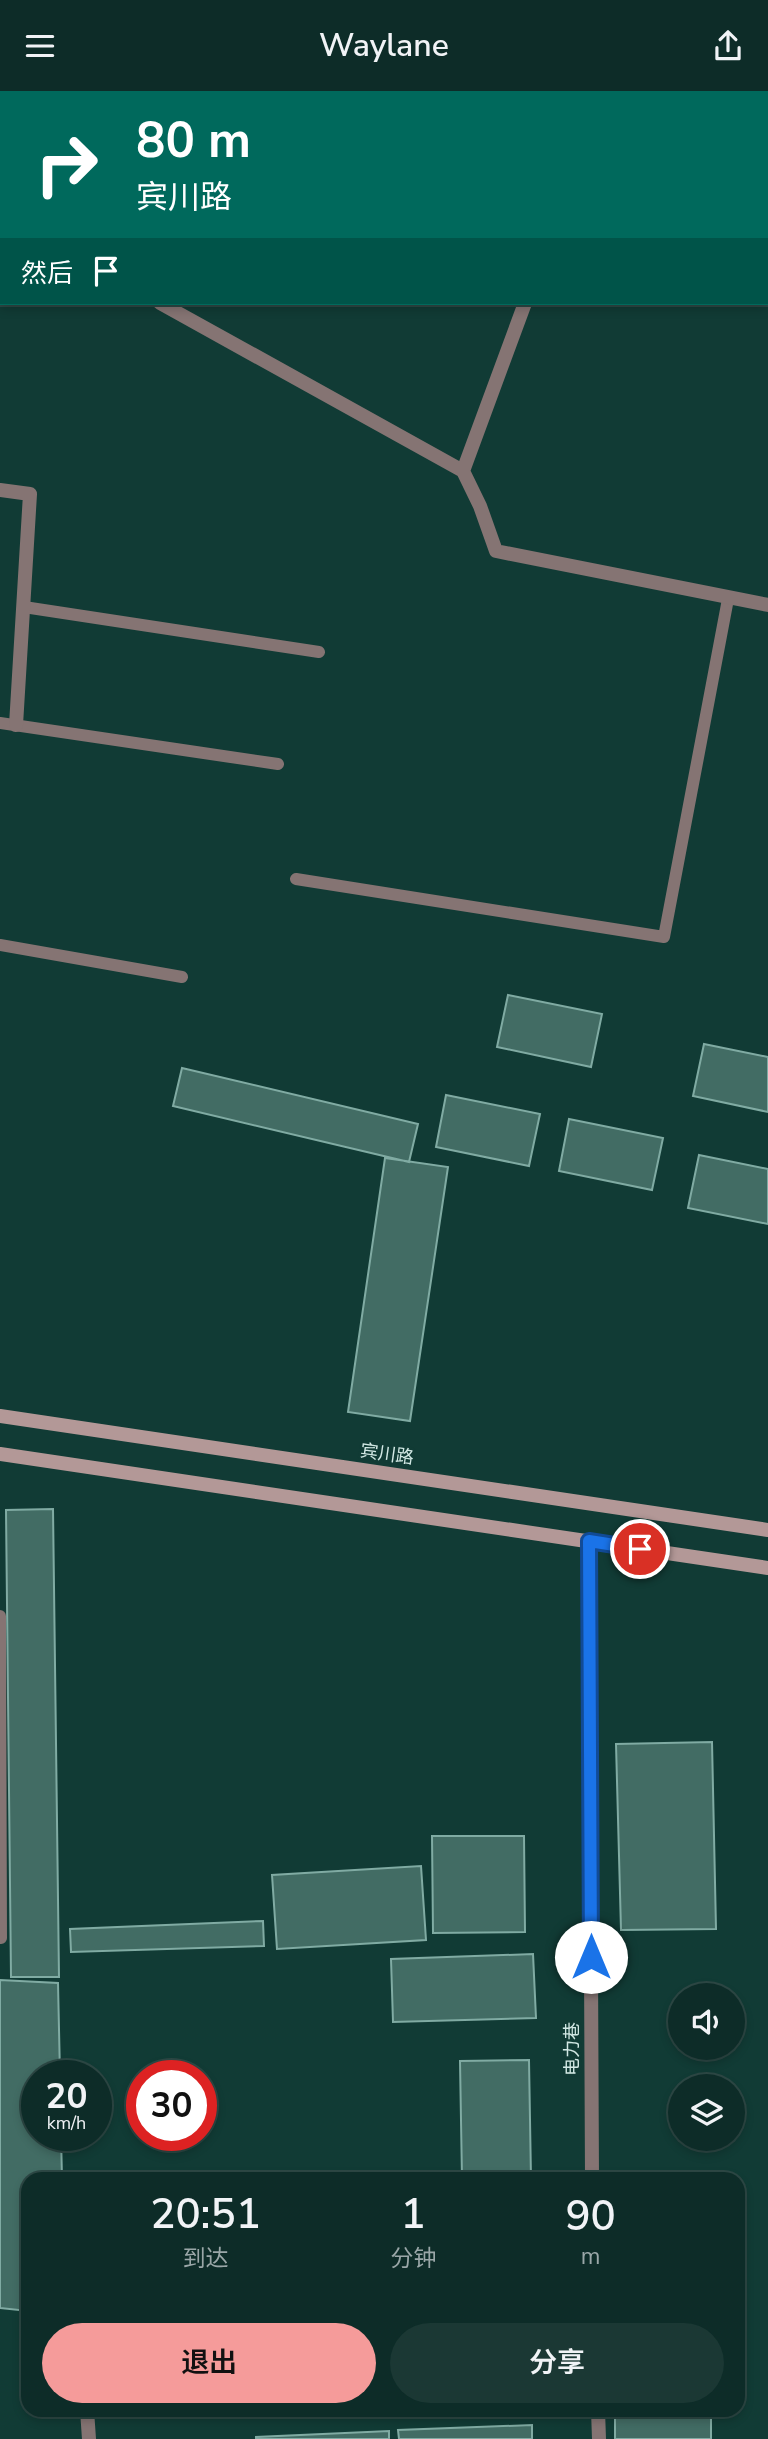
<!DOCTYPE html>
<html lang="zh">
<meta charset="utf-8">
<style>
:root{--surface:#0d2c28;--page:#1b3834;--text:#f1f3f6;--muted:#9aa7a8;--line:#2d4845;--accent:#f59b9a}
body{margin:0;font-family:"Nunito Sans","Noto Sans SC",sans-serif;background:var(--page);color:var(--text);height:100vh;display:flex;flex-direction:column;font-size:26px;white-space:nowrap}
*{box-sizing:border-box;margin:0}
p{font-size:23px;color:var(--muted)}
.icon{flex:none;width:38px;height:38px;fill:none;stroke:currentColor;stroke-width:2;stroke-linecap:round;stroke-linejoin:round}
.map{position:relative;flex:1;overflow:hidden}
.panel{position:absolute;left:21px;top:2081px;width:724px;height:245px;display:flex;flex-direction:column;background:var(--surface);border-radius:21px;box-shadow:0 4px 10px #0003,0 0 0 2px var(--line)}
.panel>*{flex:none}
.top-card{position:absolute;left:0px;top:0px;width:768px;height:214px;box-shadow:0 4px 10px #0003,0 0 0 2px var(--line);background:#00695c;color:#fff;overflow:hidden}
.fabs{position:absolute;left:668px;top:1892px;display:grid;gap:14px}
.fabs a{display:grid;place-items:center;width:77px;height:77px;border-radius:50%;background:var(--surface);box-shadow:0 4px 10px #0003,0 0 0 2px var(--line);font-size:35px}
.speed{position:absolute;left:21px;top:1969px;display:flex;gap:14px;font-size:35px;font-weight:700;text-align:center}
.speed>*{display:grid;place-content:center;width:91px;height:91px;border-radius:50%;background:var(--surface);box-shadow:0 4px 10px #0003,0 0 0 2px var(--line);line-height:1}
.speed small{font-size:18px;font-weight:400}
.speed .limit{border:10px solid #d22;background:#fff;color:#111}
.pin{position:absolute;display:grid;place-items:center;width:60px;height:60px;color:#fff;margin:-30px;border:4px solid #fff;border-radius:50%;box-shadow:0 2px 7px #0007}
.me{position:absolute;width:77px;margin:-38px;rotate:0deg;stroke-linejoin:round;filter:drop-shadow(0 0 5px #0008)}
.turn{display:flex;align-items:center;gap:24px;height:147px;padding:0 21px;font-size:32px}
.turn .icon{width:91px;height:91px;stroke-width:2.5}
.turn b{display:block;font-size:49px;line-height:60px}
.then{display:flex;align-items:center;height:66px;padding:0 21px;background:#0003;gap:14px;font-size:26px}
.eta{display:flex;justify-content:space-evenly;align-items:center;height:119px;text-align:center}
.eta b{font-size:42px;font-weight:600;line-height:49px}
.button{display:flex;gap:14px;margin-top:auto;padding:14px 21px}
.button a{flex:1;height:80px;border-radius:42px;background:var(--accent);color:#111;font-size:28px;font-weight:600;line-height:80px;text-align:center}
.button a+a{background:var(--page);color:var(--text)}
header{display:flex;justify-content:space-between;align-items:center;height:91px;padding:0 21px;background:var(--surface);font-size:32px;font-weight:600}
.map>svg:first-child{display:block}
.building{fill:#426c64;stroke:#80aba3;stroke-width:2}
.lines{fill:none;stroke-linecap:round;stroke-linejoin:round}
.lane{stroke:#857473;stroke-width:12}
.street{stroke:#857473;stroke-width:14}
.secondary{stroke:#b39897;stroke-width:14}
.route-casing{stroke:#114b97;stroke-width:18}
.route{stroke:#1a73e8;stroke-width:12}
.labels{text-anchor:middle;stroke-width:5;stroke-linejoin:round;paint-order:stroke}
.street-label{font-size:18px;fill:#d2e8e4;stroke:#113b35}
</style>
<header><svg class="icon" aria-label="menu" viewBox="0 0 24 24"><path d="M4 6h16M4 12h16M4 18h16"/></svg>Waylane<svg class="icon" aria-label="share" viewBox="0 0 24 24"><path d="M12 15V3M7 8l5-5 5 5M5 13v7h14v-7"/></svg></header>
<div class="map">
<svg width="768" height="2348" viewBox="0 0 768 2348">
<rect width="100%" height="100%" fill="#113b35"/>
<!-- building -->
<path class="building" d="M200,0H348L347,2Z
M508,904L602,923L591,976L497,956Z
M704,953L768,966V1021L693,1005Z
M182,977L418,1033L409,1071L173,1015Z
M446,1004L540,1023L529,1075L436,1056Z
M569,1028L663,1047L652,1099L559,1080Z
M699,1064L768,1078V1133L688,1117Z
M385,1067L448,1076L410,1330L348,1321Z
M53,1418L59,1886H11L6,1419Z
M712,1651L716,1838L621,1839L616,1653Z
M432,1745H524L525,1841L433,1842Z
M421,1775L426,1849L277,1858L272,1784Z
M263,1830L264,1855L71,1861L70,1838Z
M533,1863L536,1927L393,1931L391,1868Z
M0,1889L58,1892L60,1984H37V2044H61L62,2088H28V2220L0,2217Z
M529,1969L531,2088H462L460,1970Z
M615,2319H711V2348H615Z
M532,2334V2348H399L398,2339Z
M389,2340V2348H256V2346Z"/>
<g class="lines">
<!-- lane -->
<path class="lane" d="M151,0L155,2
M24,516L319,561
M0,632L278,673
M296,788L664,846L728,508
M0,854L182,886
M0,1525L1,1847"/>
<!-- street -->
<path class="street" d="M603,2L604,0
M0,121L2,122
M160,212L463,380L480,415L496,460L768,514
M463,380L525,212
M0,399L30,403L16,634
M589,1450L592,2088
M87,2319L89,2348
M598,2319L599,2348"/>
<!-- secondary -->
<path class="secondary" d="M0,1325L768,1439
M0,1363L768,1477"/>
</g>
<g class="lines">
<!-- route casing -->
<g class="route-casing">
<path id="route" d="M591,1866L589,1450L640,1458"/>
</g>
<!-- route -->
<use href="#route" class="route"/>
</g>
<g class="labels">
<!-- street labels -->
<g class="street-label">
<text transform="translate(387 1363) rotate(8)" y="6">宾川路</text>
<text transform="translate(572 1958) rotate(-90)" y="6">电力巷</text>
</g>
</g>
</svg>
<div class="fabs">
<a><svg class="icon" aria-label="sound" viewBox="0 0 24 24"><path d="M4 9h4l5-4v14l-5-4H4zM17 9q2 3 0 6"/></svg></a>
<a><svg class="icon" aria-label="layers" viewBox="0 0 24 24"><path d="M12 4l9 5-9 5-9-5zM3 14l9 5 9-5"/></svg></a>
</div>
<div class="speed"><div>20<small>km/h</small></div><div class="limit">30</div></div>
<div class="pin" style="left:640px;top:1458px;background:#d93025"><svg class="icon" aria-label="arrive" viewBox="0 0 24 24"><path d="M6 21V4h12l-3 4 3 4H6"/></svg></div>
<svg class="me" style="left:591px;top:1866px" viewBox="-20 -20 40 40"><circle r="19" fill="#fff"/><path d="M0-13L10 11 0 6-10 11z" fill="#1a73e8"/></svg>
<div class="top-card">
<div class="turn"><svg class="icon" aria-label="right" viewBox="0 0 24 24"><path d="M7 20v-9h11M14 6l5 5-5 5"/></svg><div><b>80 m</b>宾川路</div></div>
<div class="then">然后<svg class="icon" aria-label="arrive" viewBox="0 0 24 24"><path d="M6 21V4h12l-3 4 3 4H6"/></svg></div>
</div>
<section class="panel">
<div class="eta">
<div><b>20:51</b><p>到达</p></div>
<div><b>1</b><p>分钟</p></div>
<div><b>90</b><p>m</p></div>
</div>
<div class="button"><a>退出</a><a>分享</a></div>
</section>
</div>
